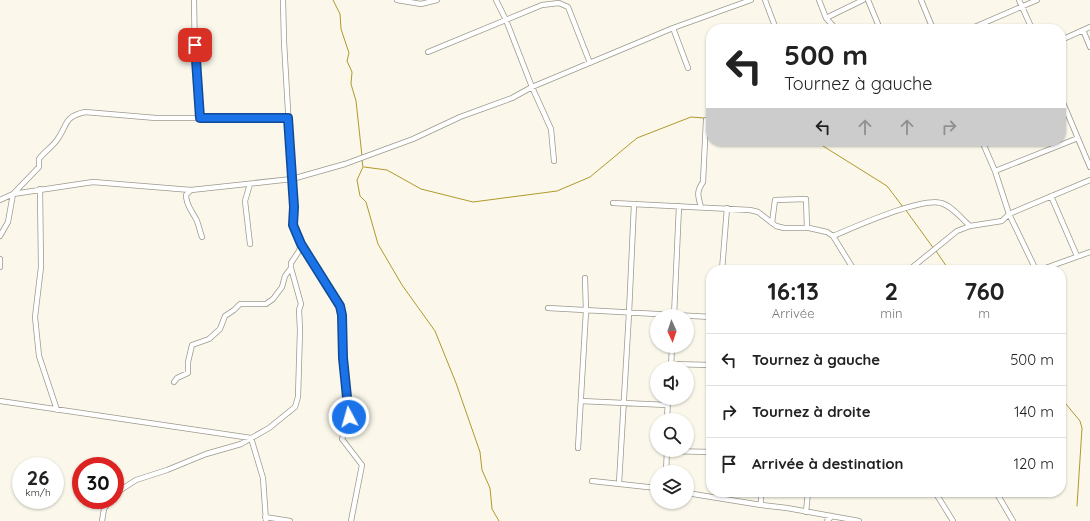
<!DOCTYPE html>
<html lang="fr">
<meta charset="utf-8">
<style>
:root{--surface:#fff;--page:#f2f2f2;--text:#222;--muted:#767676;--line:#e0e0e0}
body{margin:0;font-family:Quicksand,sans-serif;background:var(--page);color:var(--text);height:100vh;display:flex;flex-direction:column;font-size:15px;white-space:nowrap}
*{box-sizing:border-box;margin:0}
p{font-size:13px;color:var(--muted)}
.icon{flex:none;width:22px;height:22px;fill:none;stroke:currentColor;stroke-width:2;stroke-linecap:round;stroke-linejoin:round}
.map{position:relative;flex:1;overflow:hidden}
.drawer{position:absolute;left:706px;top:265px;width:360px;height:232px;display:flex;flex-direction:column;background:var(--surface);border-radius:16px;box-shadow:0 1px 3px #0004}
.drawer>*{flex:none}
.banner{position:absolute;left:706px;top:24px;width:360px;height:122px;border-radius:16px;box-shadow:0 1px 3px #0004;background:#fff;color:var(--text);overflow:hidden}
.needle{width:26px;rotate:177deg}
.controls{position:absolute;left:650px;top:309px;display:grid;gap:8px}
.controls a{display:grid;place-items:center;width:44px;height:44px;border-radius:50%;background:var(--surface);box-shadow:0 1px 3px #0004;font-size:20px}
.speed{position:absolute;left:12px;top:457px;display:flex;gap:8px;font-size:20px;font-weight:700;text-align:center}
.speed>*{display:grid;place-content:center;width:52px;height:52px;border-radius:50%;background:var(--surface);box-shadow:0 1px 3px #0004;line-height:1}
.speed small{font-size:10px;font-weight:400}
.speed .limit{border:6px solid #d22;background:#fff;color:#111}
.pin{position:absolute;display:grid;place-items:center;width:34px;height:34px;color:#fff;margin:-17px;border-radius:8px;box-shadow:0 2px 6px #0006}
.me{position:absolute;width:44px;margin:-22px;rotate:354deg;stroke-linejoin:round;filter:drop-shadow(0 0 3px #0008)}
.turn{display:flex;align-items:center;gap:14px;height:84px;padding:0 12px;font-size:18px}
.turn .icon{width:52px;height:52px;stroke-width:2.5}
.turn b{display:block;font-size:28px;line-height:34px}
.lanes{display:flex;align-items:center;height:38px;padding:0 12px;background:#0003;justify-content:center;gap:20px;direction:ltr}
.lanes .off{opacity:.35}
.eta{display:flex;justify-content:space-evenly;align-items:center;height:68px;text-align:center}
.eta b{font-size:24px;font-weight:700;line-height:28px}
ul{padding:0;list-style:none}
li{display:flex;align-items:center;gap:12px;height:52px;padding:0 12px;border-top:1px solid var(--line)}
li div{flex:1}
li b{display:block;font-size:15px}
li em{font-style:normal}
.map>svg:first-child{display:block}
.lines{fill:none;stroke-linecap:round;stroke-linejoin:round}
.stream{stroke:#b1982b;stroke-width:1}
.minor-casing{stroke:#9c998d;stroke-width:6}
.minor{stroke:#fff;stroke-width:4.5}
.route-casing{stroke:#114b97;stroke-width:10}
.route{stroke:#1a73e8;stroke-width:7}
</style>
<div class="map">
<svg width="1090" height="521" viewBox="0 0 1090 521">
<rect width="100%" height="100%" fill="#fbf8eb"/>
<g class="lines">
<!-- stream -->
<path class="stream" d="M333,0L340,14L341,29L349,53L347,61L352,72L351,84L356,101L362,156
M815,141L887,186L903,207
M362,160L363,167L357,180L360,196L366,202L378,244L402,285L435,331L456,383L480,452L482,470L490,488L492,509L499,521
M364,167L387,170L421,189L473,202L557,191L590,177L637,138L691,117L704,118
M905,209L934,249
M936,251L949,270
M1061,398L1080,421L1082,428L1077,506"/>
<!-- minor casing -->
<g class="minor-casing">
<path id="minor" d="M194,0L195,60L200,118
M397,0L421,4L437,0
M496,0L506,20L532,87L551,129L554,161
M765,0L776,29
M819,0L826,18L836,29
M868,0L880,29
M921,0L933,29
M1019,0L1032,29
M826,18L863,0
M673,28L688,68
M970,29L1037,0
M1083,30L1090,47
M1061,40L1090,27
M428,52L542,5L559,3L568,7L590,63
M1061,98L1090,167
M951,141H952
M982,141L995,171L1009,214L1036,270
M995,171L1078,138
M40,189L41,267L35,317L39,356L57,410
M191,190L186,195C186,206 193,212 197,221C199,226 200,232 202,237
M1051,196L1077,256
M0,200L13,194L93,182L191,190L292,179L284,42L283,0
M613,203L750,210L758,212L776,226L784,228H809L827,232L833,236L854,270
M701,207C698,196 696,192 703,182L706,120
M772,223L775,200L806,199L807,228
M0,236L8,222L13,194L39,167V159C44,152 52,147 57,140C68,125 63,117 85,112L156,118H288
M833,236C855,227 921,197 941,203C952,206 961,218 970,226
M250,244L245,201L250,184
M301,244L330,289L340,306L342,315L343,358L349,417L342,439L362,465L351,521
M0,259V267
M722,270L727,208
M909,270L957,231L970,226L1002,221L1009,214L1090,180
M1040,270L1090,252
M548,308L711,317
M674,316L679,206
M671,364L711,365
M671,368L672,346
M174,382L177,378L188,373V362L192,345L209,339L220,329L225,316L234,310L240,304H266L273,299L282,287L285,276L291,268
M0,401L251,438L263,478L266,521
M581,401L667,405
M667,420L668,398
M578,448L586,311L585,278
M667,451L711,452
M666,472L667,450
M592,481L657,488
M619,483L629,313L634,204
M935,492L953,521
M996,492L1013,521
M687,493L761,505L787,508L859,521
M115,495L119,491L136,480L167,470L206,454L241,444L269,428L295,407L298,397L300,330L299,310L301,304L291,268V263L299,251L301,244L293,225L294,207L292,179L345,164L413,139L460,117L512,98L532,87L673,28L751,0
M761,505V492
M806,512L808,492
M265,517L290,521
M102,521L104,509L110,500
M827,521L832,516"/>
</g>
<!-- minor -->
<use href="#minor" class="minor"/>
</g>
<g class="lines">
<!-- route casing -->
<g class="route-casing">
<path id="route" d="M195,45L200,118H288L294,207L293,225L301,244L340,306L342,315L343,358L349,417"/>
</g>
<!-- route -->
<use href="#route" class="route"/>
</g>
</svg>
<div class="controls">
<a><svg class="needle" viewBox="-14 -14 28 28"><path d="M0-13l5 13h-10z" fill="#e53935"/><path d="M0 13l5-13h-10z" fill="#767676"/></svg></a>
<a><svg class="icon" aria-label="sound" viewBox="0 0 24 24"><path d="M4 9h4l5-4v14l-5-4H4zM17 9q2 3 0 6"/></svg></a>
<a><svg class="icon" aria-label="search" viewBox="0 0 24 24"><circle cx="10" cy="10" r="6"/><path d="M15 15l6 6"/></svg></a>
<a><svg class="icon" aria-label="layers" viewBox="0 0 24 24"><path d="M12 4l9 5-9 5-9-5zM3 14l9 5 9-5"/></svg></a>
</div>
<div class="speed"><div>26<small>km/h</small></div><div class="limit">30</div></div>
<div class="pin" style="left:195px;top:45px;background:#d93025"><svg class="icon" aria-label="arrive" viewBox="0 0 24 24"><path d="M6 21V4h12l-3 4 3 4H6"/></svg></div>
<svg class="me" style="left:349px;top:417px" viewBox="-20 -20 40 40"><circle r="17" fill="#1a73e8" stroke="#fff" stroke-width="3"/><path d="M0-11L8 9 0 5-8 9z" fill="#fff"/></svg>
<div class="banner">
<div class="turn"><svg class="icon" aria-label="left" viewBox="0 0 24 24"><path d="M17 20v-9H6M10 6l-5 5 5 5"/></svg><div><b>500 m</b>Tournez à gauche</div></div>
<div class="lanes"><svg class="icon" aria-label="left" viewBox="0 0 24 24"><path d="M17 20v-9H6M10 6l-5 5 5 5"/></svg><svg class="icon off" aria-label="ahead" viewBox="0 0 24 24"><path d="M12 20V5M6 11l6-6 6 6"/></svg><svg class="icon off" aria-label="ahead" viewBox="0 0 24 24"><path d="M12 20V5M6 11l6-6 6 6"/></svg><svg class="icon off" aria-label="right" viewBox="0 0 24 24"><path d="M7 20v-9h11M14 6l5 5-5 5"/></svg></div>
</div>
<section class="drawer">
<div class="eta">
<div><b>16:13</b><p>Arrivée</p></div>
<div><b>2</b><p>min</p></div>
<div><b>760</b><p>m</p></div>
</div>
<ul>
<li><svg class="icon" aria-label="left" viewBox="0 0 24 24"><path d="M17 20v-9H6M10 6l-5 5 5 5"/></svg><div><b>Tournez à gauche</b></div><em>500 m</em></li>
<li><svg class="icon" aria-label="right" viewBox="0 0 24 24"><path d="M7 20v-9h11M14 6l5 5-5 5"/></svg><div><b>Tournez à droite</b></div><em>140 m</em></li>
<li><svg class="icon" aria-label="arrive" viewBox="0 0 24 24"><path d="M6 21V4h12l-3 4 3 4H6"/></svg><div><b>Arrivée à destination</b></div><em>120 m</em></li>
</ul>
</section>
</div>
